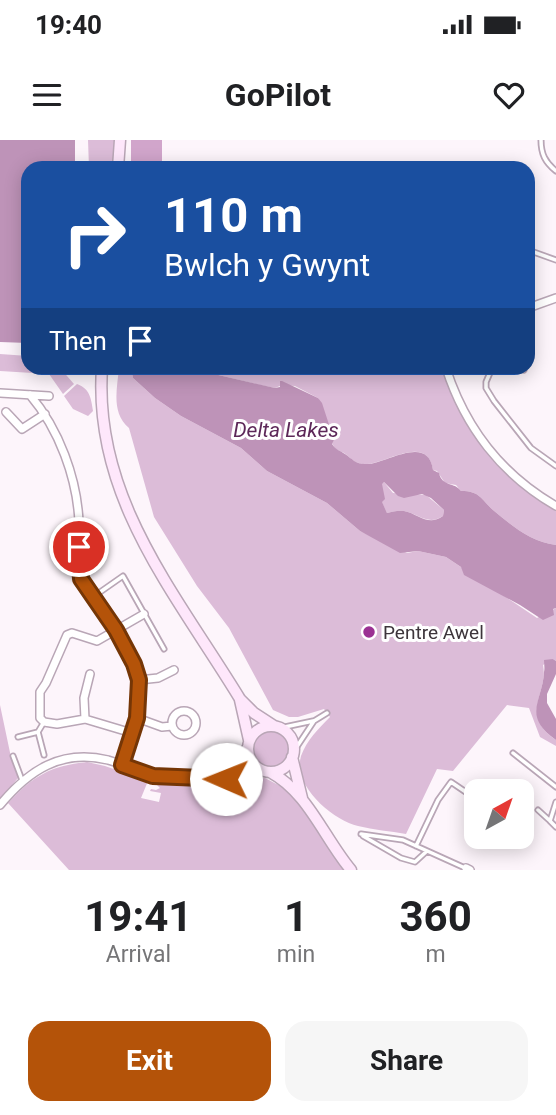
<!DOCTYPE html>
<style>
:root{--surface:#fff;--page:#f6f6f6;--text:#202124;--muted:#757577;--accent:#b45309}
body{margin:0;font-family:Roboto,sans-serif;background:var(--page);color:var(--text);height:100vh;display:flex;flex-direction:column;font-size:26px;white-space:nowrap}
*{box-sizing:border-box;margin:0}
p{font-size:23px;color:var(--muted)}
.icon{flex:none;width:38px;height:38px;fill:none;stroke:currentColor;stroke-width:2;stroke-linecap:round;stroke-linejoin:round}
.map{position:relative;height:730px;overflow:hidden}
.details{display:flex;flex-direction:column;background:var(--surface);flex:1}
.details>*{flex:none}
.banner{position:absolute;left:21px;top:21px;width:514px;height:214px;border-radius:21px;box-shadow:0 4px 18px #0003;background:#1a4fa0;color:#fff;overflow:hidden}
.needle{width:46px;rotate:40deg}
.tools{position:absolute;left:464px;top:639px;display:grid;gap:14px}
.tools a{display:grid;place-items:center;width:70px;height:70px;border-radius:14px;background:var(--surface);box-shadow:0 4px 18px #0003;font-size:35px}
.pin{position:absolute;display:grid;place-items:center;width:60px;height:60px;color:#fff;margin:-30px;border:4px solid #fff;border-radius:50%;box-shadow:0 2px 7px #0007}
.me{position:absolute;width:77px;margin:-38px;rotate:271deg;stroke-linejoin:round;filter:drop-shadow(0 0 5px #0008)}
.turn{display:flex;align-items:center;gap:24px;height:147px;padding:0 28px;font-size:32px}
.turn .icon{width:91px;height:91px;stroke-width:2.5}
.turn b{display:block;font-size:49px;line-height:60px}
.then{display:flex;align-items:center;height:66px;padding:0 28px;background:#0003;gap:14px;font-size:26px}
.eta{display:flex;justify-content:space-evenly;align-items:center;height:119px;text-align:center}
.eta b{font-size:42px;font-weight:700;line-height:49px}
.cta{display:flex;gap:14px;margin-top:auto;padding:14px 28px}
.cta a{flex:1;height:80px;border-radius:21px;background:var(--accent);color:#fff;font-size:28px;font-weight:700;line-height:80px;text-align:center}
.cta a+a{background:var(--page);color:var(--text)}
.status{display:flex;justify-content:space-between;align-items:center;height:49px;padding:0 35px;background:var(--surface);direction:ltr}
.status svg{height:19px;fill:currentColor}
header{display:flex;justify-content:space-between;align-items:center;height:91px;padding:0 28px;background:var(--surface);font-size:32px;font-weight:700}
.map>svg:first-child{display:block}
.green{fill:#dcbcd8}
.forest{fill:#d1a5cb}
.water{fill:#be93b8;fill-rule:evenodd}
.lines{fill:none;stroke-linecap:round;stroke-linejoin:round}
.service-casing{stroke:#b9a6b6;stroke-width:7}
.minor-casing{stroke:#b9a6b6;stroke-width:10}
.secondary-casing{stroke:#b9a6b6;stroke-width:13}
.service{stroke:#fff;stroke-width:3.5}
.minor{stroke:#fff;stroke-width:7}
.secondary{stroke:#fee7fb;stroke-width:10}
.route-casing{stroke:#753606;stroke-width:18}
.route{stroke:#b45309;stroke-width:12}
.poi-dot{fill:#9b3193;stroke:#fff;stroke-width:2.5}
.labels{text-anchor:middle;stroke-width:6;stroke-linejoin:round;paint-order:stroke}
.poi-label{font-size:19px;fill:#3d353b;stroke:#fff;text-anchor:start}
.water-label{font-size:21px;font-style:italic;fill:#5d2859;stroke:#fff}
</style>
<div class="status"><b>19:40</b><svg viewBox="0 0 49 12"><path d="M0 12V9h3v3zM5 12V6h3v6zM10 12V3h3v9zM15 12V0h3v12zM26 1h20v11H26zM47 4h2v5h-2z"/></svg></div>
<header><svg class="icon" aria-label="menu" viewBox="0 0 24 24"><path d="M4 6h16M4 12h16M4 18h16"/></svg>GoPilot<svg class="icon" aria-label="heart" viewBox="0 0 24 24"><path d="M12 20l-8-8c-3-5 5-10 8-4 3-6 11-1 8 4z"/></svg></header>
<div class="map">
<svg width="556" height="730" viewBox="0 0 556 730">
<rect width="100%" height="100%" fill="#fdf5fb"/>
<!-- green -->
<path class="green" d="M88,0H116L113,28H89Z
M0,214L28,216V228H60L74,244L63,254L49,234L0,231Z
M119,228H131L133,238L155,258L181,276L241,308L267,331L327,363L360,391L407,413L418,411L446,417L537,478L556,468V521L553,519L543,525C549,553 518,574 556,600V606L540,597L529,568L507,565L453,631L437,629L406,694C390,691 374,690 358,686C333,680 292,646 301,616C307,600 318,589 330,577L324,569L298,577H289L273,570L229,488L197,446L154,377L129,288C111,273 117,249 119,228Z
M204,228H444L459,266L513,339L536,358L556,369V405C531,402 512,386 493,370C481,359 480,351 461,351L456,345L445,343L437,331L433,330C427,291 382,327 363,324C354,323 351,318 344,313C338,310 335,310 332,303L334,300L318,258L295,246L282,245L275,248L260,245L214,234Z
M77,244C90,249 91,258 93,271L88,276L73,269L64,256Z
M384,342L393,353L426,355L444,370L443,376C428,386 419,374 404,371C398,370 392,372 387,373L381,361L382,343Z
M0,565L12,622L18,638L0,660Z
M250 609a20 20 0 1 1 40 0a20 20 0 1 1-40 0Z
M87,622L105,626L148,641L141,658L159,662L161,653L150,651L151,649L156,650L160,648L154,642L216,645L265,638L284,648L286,647L290,652L346,730H69L8,663C33,636 50,626 87,622Z"/>
<!-- forest -->
<path class="forest" d="M131,0H162V28H131Z"/>
<!-- water -->
<path class="water" d="M0,0H75V28H28V203L0,202Z
M131,228H204L214,234L275,248L280,247V241H282L318,258L322,263L334,300L332,304C336,310 339,310 345,314C352,319 356,324 365,324C383,326 428,292 433,330L439,333C442,347 455,342 461,351C480,351 481,359 493,370C512,386 531,402 556,405V468L553,469L554,475L543,480L520,465L464,435L461,427L446,417L418,411L400,413L360,391L327,363L267,331L241,308L181,276L155,258L133,238ZM384,342L398,356L404,358L422,354L431,358L444,370L443,376C428,387 419,374 404,371C398,370 392,372 387,373L382,362L385,359L382,344Z
M553,519L556,521V534L547,554V563L556,579V600C521,576 543,560 544,532C545,528 544,524 544,520Z"/>
<g class="lines">
<!-- service casing -->
<g class="service-casing">
<path id="service" d="M541,0C541,14 545,22 556,31
M528,110L556,120
M492,228L486,242V248L494,261L531,308L556,326
M522,228L524,230
M93,457L123,436L164,509
M280,588L313,581
M18,597L38,592
M294,611L314,581L327,573
M513,613L556,647
M44,615L38,592L44,582
M13,616L22,640
M556,662L550,681L556,687
M538,670L549,680
M361,694L403,700L465,728
M363,696L401,718L415,722L427,711
M416,706L438,660L451,642L476,659"/>
</g>
<!-- minor casing -->
<g class="minor-casing">
<path id="minor" d="M528,168L556,158
M446,228C465,287 502,335 556,366
M0,253L49,256
M30,255C59,289 77,338 79,382C80,399 75,419 80,436C84,450 99,463 107,475C148,537 143,557 122,625
M6,272L22,289L45,274
M139,540L158,538L174,530
M172 583a12 12 0 1 1 24 0a12 12 0 1 1-24 0Z
M137,578L162,587L172,586
M85,579L84,558L90,534
M132,593L85,579L57,584L44,582L40,578V552L46,543L67,495L72,493L97,501L144,474
M208,638L235,623L248,605
M0,665C29,630 61,609 108,620C122,624 135,630 149,635C175,642 237,641 262,630
M466,728L470,730"/>
</g>
<!-- secondary casing -->
<g class="secondary-casing">
<path id="secondary" d="M118,28L120,0
M102,228C93,358 176,454 240,559L254,573L274,586
M240,560L249,600
M248 609a23 23 0 1 1 46 0a23 23 0 1 1-46 0Z
M292,617L302,658
M270,632C308,652 324,698 351,730"/>
</g>
<!-- service -->
<use href="#service" class="service"/>
<!-- minor -->
<use href="#minor" class="minor"/>
<!-- secondary -->
<use href="#secondary" class="secondary"/>
</g>
<g class="lines">
<!-- route casing -->
<g class="route-casing">
<path id="route" d="M79,407L81,439L116,490L134,524L139,540L137,578L122,625L153,636L226,639"/>
</g>
<!-- route -->
<use href="#route" class="route"/>
</g>
<!-- markers -->
<circle class="poi-dot" cx="369" cy="492" r="7"/>
<g class="labels">
<!-- poi labels -->
<g class="poi-label">
<text x="383" y="499">Pentre Awel</text>
</g>
<!-- water labels -->
<g class="water-label">
<text x="286" y="297">Delta Lakes</text>
</g>
</g>
</svg>
<div class="tools">
<a><svg class="needle" viewBox="-14 -14 28 28"><path d="M0-13l5 13h-10z" fill="#e53935"/><path d="M0 13l5-13h-10z" fill="#757577"/></svg></a>
</div>
<div class="pin" style="left:79px;top:407px;background:#d93025"><svg class="icon" aria-label="arrive" viewBox="0 0 24 24"><path d="M6 21V4h12l-3 4 3 4H6"/></svg></div>
<svg class="me" style="left:226px;top:639px" viewBox="-20 -20 40 40"><circle r="19" fill="#fff"/><path d="M0-13L10 11 0 6-10 11z" fill="#b45309"/></svg>
<div class="banner">
<div class="turn"><svg class="icon" aria-label="right" viewBox="0 0 24 24"><path d="M7 20v-9h11M14 6l5 5-5 5"/></svg><div><b>110 m</b>Bwlch y Gwynt</div></div>
<div class="then">Then<svg class="icon" aria-label="arrive" viewBox="0 0 24 24"><path d="M6 21V4h12l-3 4 3 4H6"/></svg></div>
</div>
</div>
<section class="details">
<div class="eta">
<div><b>19:41</b><p>Arrival</p></div>
<div><b>1</b><p>min</p></div>
<div><b>360</b><p>m</p></div>
</div>
<div class="cta"><a>Exit</a><a>Share</a></div>
</section>
